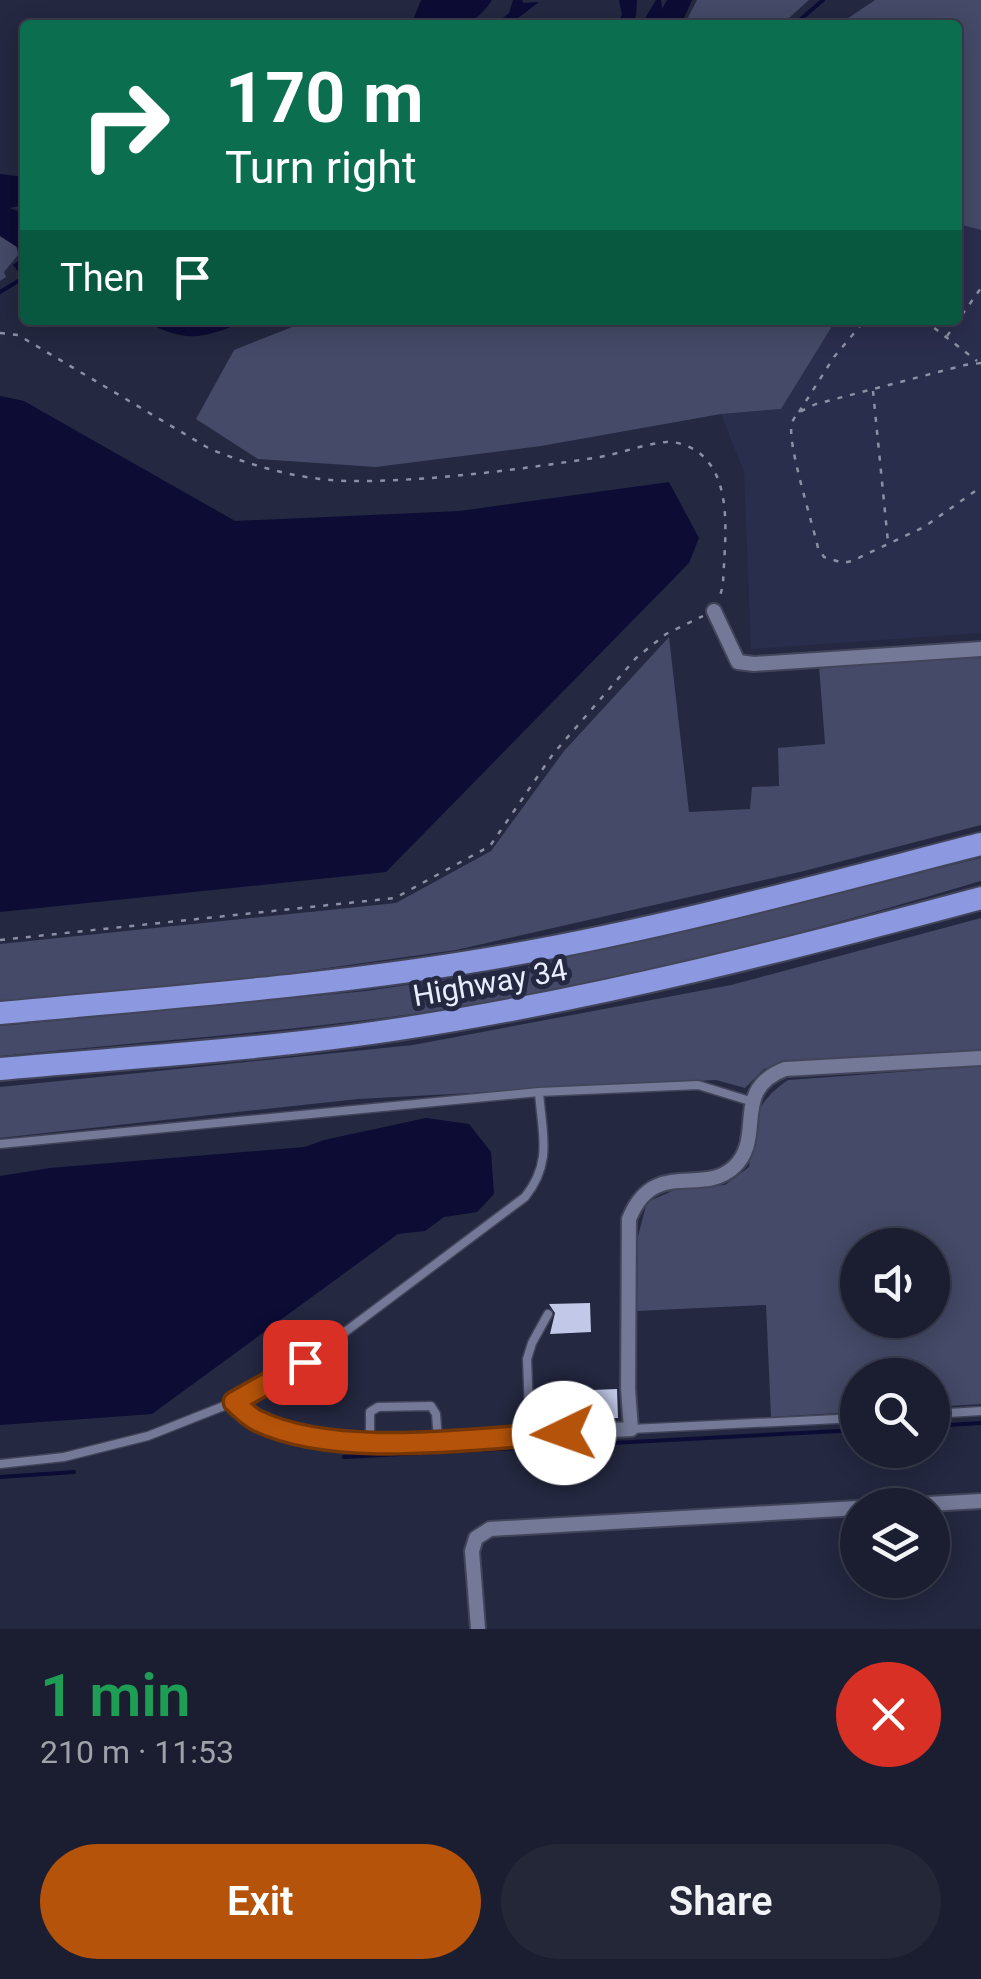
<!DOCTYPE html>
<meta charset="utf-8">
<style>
:root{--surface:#1b1e30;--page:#242738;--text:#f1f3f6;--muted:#a0a2ab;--line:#393c4c;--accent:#b45309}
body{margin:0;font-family:Roboto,sans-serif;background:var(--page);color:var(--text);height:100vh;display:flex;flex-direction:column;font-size:38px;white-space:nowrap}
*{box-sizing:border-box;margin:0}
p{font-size:32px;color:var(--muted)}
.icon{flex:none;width:55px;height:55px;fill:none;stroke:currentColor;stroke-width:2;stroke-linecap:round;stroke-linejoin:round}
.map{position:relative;height:1629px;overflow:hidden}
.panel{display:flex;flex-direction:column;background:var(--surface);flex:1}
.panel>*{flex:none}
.banner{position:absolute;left:20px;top:20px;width:942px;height:305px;border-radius:10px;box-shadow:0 5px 25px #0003,0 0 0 2px var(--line);background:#0b6e4f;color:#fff;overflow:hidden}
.fabs{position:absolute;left:840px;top:1228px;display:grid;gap:20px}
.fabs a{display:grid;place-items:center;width:110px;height:110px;border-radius:50%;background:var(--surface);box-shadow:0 5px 25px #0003,0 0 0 2px var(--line);font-size:50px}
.pin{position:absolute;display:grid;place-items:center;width:85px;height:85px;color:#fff;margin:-42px;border-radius:20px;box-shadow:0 5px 15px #0006}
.me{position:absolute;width:110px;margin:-55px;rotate:267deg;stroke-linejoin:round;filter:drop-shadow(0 0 8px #0008)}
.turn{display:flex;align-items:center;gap:35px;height:210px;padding:0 40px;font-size:45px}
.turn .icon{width:130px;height:130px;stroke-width:2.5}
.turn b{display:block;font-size:70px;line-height:85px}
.then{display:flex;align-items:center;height:95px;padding:0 40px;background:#0003;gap:20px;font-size:38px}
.round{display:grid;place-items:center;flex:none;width:105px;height:105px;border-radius:52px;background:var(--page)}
.head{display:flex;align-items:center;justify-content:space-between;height:170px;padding:0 40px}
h1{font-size:60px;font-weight:600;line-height:75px;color:#1e9e55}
.action{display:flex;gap:20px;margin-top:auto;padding:20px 40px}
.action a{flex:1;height:115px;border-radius:60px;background:var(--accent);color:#fff;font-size:40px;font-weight:600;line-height:115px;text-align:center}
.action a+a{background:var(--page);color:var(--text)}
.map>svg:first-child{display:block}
.built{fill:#2a2e4d}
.green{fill:#444a67;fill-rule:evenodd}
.water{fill:#0c0c35}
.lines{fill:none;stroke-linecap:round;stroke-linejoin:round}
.stream{stroke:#0c0c35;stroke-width:4}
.building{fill:#c2c8e8}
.service-casing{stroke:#42455a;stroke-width:11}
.minor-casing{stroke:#42455a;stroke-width:18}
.trunk-casing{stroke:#42455a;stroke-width:26}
.path{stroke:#8c90a4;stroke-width:2.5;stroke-dasharray:5 8;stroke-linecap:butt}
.service{stroke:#737996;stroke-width:8}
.minor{stroke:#737996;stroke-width:14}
.trunk{stroke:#8c98e0;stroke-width:22}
.route-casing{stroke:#753606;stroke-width:25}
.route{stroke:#b45309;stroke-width:18}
.labels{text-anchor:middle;stroke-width:10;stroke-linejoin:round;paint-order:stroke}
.street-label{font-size:30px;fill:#e9edfe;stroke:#242840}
</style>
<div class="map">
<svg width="981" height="1629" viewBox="0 0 981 1629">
<rect width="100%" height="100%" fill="#242840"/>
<!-- built -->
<path class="built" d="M958,224L981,230V633L751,649L744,472L721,414L781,409L836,320H958Z"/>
<!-- green -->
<path class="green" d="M697,0H809L781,25H684Z
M875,0H981V230L958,224V25H838Z
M0,236L16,245L18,255L4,272L6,277L0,281Z
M310,320H836L781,409L721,414L541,446L376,467L258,459L196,419L234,350Z
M669,637L689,812L750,809L752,787L779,786L778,748L825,744L819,666L981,656V825L804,871L456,950L235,981L0,1002V944L396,903L491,851L564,751Z
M981,858V881C834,925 684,965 534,994C358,1028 178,1038 0,1056V1026L366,991L523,968Z
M981,918V1054L764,1069L745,1088L716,1080L358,1099L0,1138V1087L413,1045L731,985Z
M981,1066V1404L933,1407L932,1375H858L857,1412L771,1417L766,1305L637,1311L638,1236L647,1202L679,1188L725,1185L749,1167C755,1125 750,1106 788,1080ZM858,1245H932V1320H858Z"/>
<!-- water -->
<path class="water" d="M421,0H492C469,35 449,25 411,25Z
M513,0H522L523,3L539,2L509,25H494L509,13Z
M619,0H637L636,16L630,25H616L622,15Z
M656,0H661L662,9L667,0H692L681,25H641Z
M0,174L25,177V205L9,208L25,213V280L13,265L23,257V251L0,236Z
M142,320H250C201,338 190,345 142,320Z
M0,396L24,401L235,521L460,511L669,482L699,538L689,563L386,872L0,912Z
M426,1118L469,1124L491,1152L494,1194L477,1212L444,1217L425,1231L398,1234L152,1414L0,1425V1176L50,1168L305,1147L324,1140Z"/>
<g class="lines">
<!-- stream -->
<path class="stream" d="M794,25L823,0
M0,292L25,277
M932,1426L981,1423
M344,1457L858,1430
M0,1477L74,1472"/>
</g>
<!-- building -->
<path class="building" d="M590,1303L591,1332L550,1334L555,1313L549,1304Z
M617,1389L618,1418L545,1421L543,1392Z"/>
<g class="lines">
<!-- service casing -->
<g class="service-casing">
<path id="service" d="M0,1144L539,1092L698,1085L750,1101
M932,1414L981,1411
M631,1429L858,1418
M530,1435L527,1359L532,1343L548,1314
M370,1441V1412L378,1407L431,1406L436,1414L438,1440
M0,1464L64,1457L148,1436L234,1402L305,1362L525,1197C553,1162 542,1134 539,1092"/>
</g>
<!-- minor casing -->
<g class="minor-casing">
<path id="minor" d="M714,611L738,662L754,664L981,649
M234,1402L255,1421L314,1439L399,1442L631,1429L628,1389L629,1219C654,1157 702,1197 734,1167C766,1137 730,1090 785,1069L981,1058
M911,1505L981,1501
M478,1629L472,1551L476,1538L490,1529L858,1508"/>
</g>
<!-- trunk casing -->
<g class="trunk-casing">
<path id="trunk" d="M0,1013C171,997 342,985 510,955C669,927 825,884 981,844
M0,1069C135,1057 272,1049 406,1028C600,998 791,949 981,898"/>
</g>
<!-- path -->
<path class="path" d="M924,320L977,361
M0,333L18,335L210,449C255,467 301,480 350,481C427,482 523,469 600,457C622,453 644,444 666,442C674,441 687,445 695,450C736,476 724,544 723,585L720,596
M947,336L981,288
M981,363L965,365L816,404C806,409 796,411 792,423C786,441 813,524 818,548L824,557L843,563L852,561L924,527L981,487
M873,391L888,542
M799,412L834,357L865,320
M0,940L395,898L490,846L553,754L636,658L666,634L703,616"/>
<!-- service -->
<use href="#service" class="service"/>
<!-- minor -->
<use href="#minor" class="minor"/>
<!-- trunk -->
<use href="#trunk" class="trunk"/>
</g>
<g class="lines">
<!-- route casing -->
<g class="route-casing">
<path id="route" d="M305,1362L234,1402C241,1408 249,1417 258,1421C338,1459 476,1438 564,1433"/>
</g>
<!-- route -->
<use href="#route" class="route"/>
</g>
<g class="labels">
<!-- street labels -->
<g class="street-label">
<text transform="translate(490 983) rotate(-10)" y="10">Highway 34</text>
</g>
</g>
</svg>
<div class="fabs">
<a><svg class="icon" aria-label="sound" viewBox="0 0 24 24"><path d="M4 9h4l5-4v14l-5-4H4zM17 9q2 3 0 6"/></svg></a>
<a><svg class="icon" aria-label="search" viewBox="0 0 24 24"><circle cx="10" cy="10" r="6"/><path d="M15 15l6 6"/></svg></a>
<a><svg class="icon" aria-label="layers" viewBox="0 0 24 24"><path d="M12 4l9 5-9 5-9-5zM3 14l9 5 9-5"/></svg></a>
</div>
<div class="pin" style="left:305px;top:1362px;background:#d93025"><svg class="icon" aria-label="arrive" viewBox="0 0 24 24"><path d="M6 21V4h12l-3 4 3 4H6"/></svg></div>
<svg class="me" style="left:564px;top:1433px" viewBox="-20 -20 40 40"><circle r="19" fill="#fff"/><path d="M0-13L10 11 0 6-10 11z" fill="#b45309"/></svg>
<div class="banner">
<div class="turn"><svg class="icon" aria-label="right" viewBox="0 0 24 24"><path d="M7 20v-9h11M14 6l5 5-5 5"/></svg><div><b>170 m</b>Turn right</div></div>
<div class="then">Then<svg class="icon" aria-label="arrive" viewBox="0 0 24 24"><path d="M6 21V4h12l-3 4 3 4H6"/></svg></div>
</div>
</div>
<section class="panel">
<div class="head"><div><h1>1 min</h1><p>210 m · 11:53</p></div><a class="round" style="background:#d93025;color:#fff"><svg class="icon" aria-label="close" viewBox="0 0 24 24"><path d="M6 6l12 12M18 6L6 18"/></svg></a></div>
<div class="action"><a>Exit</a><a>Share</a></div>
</section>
